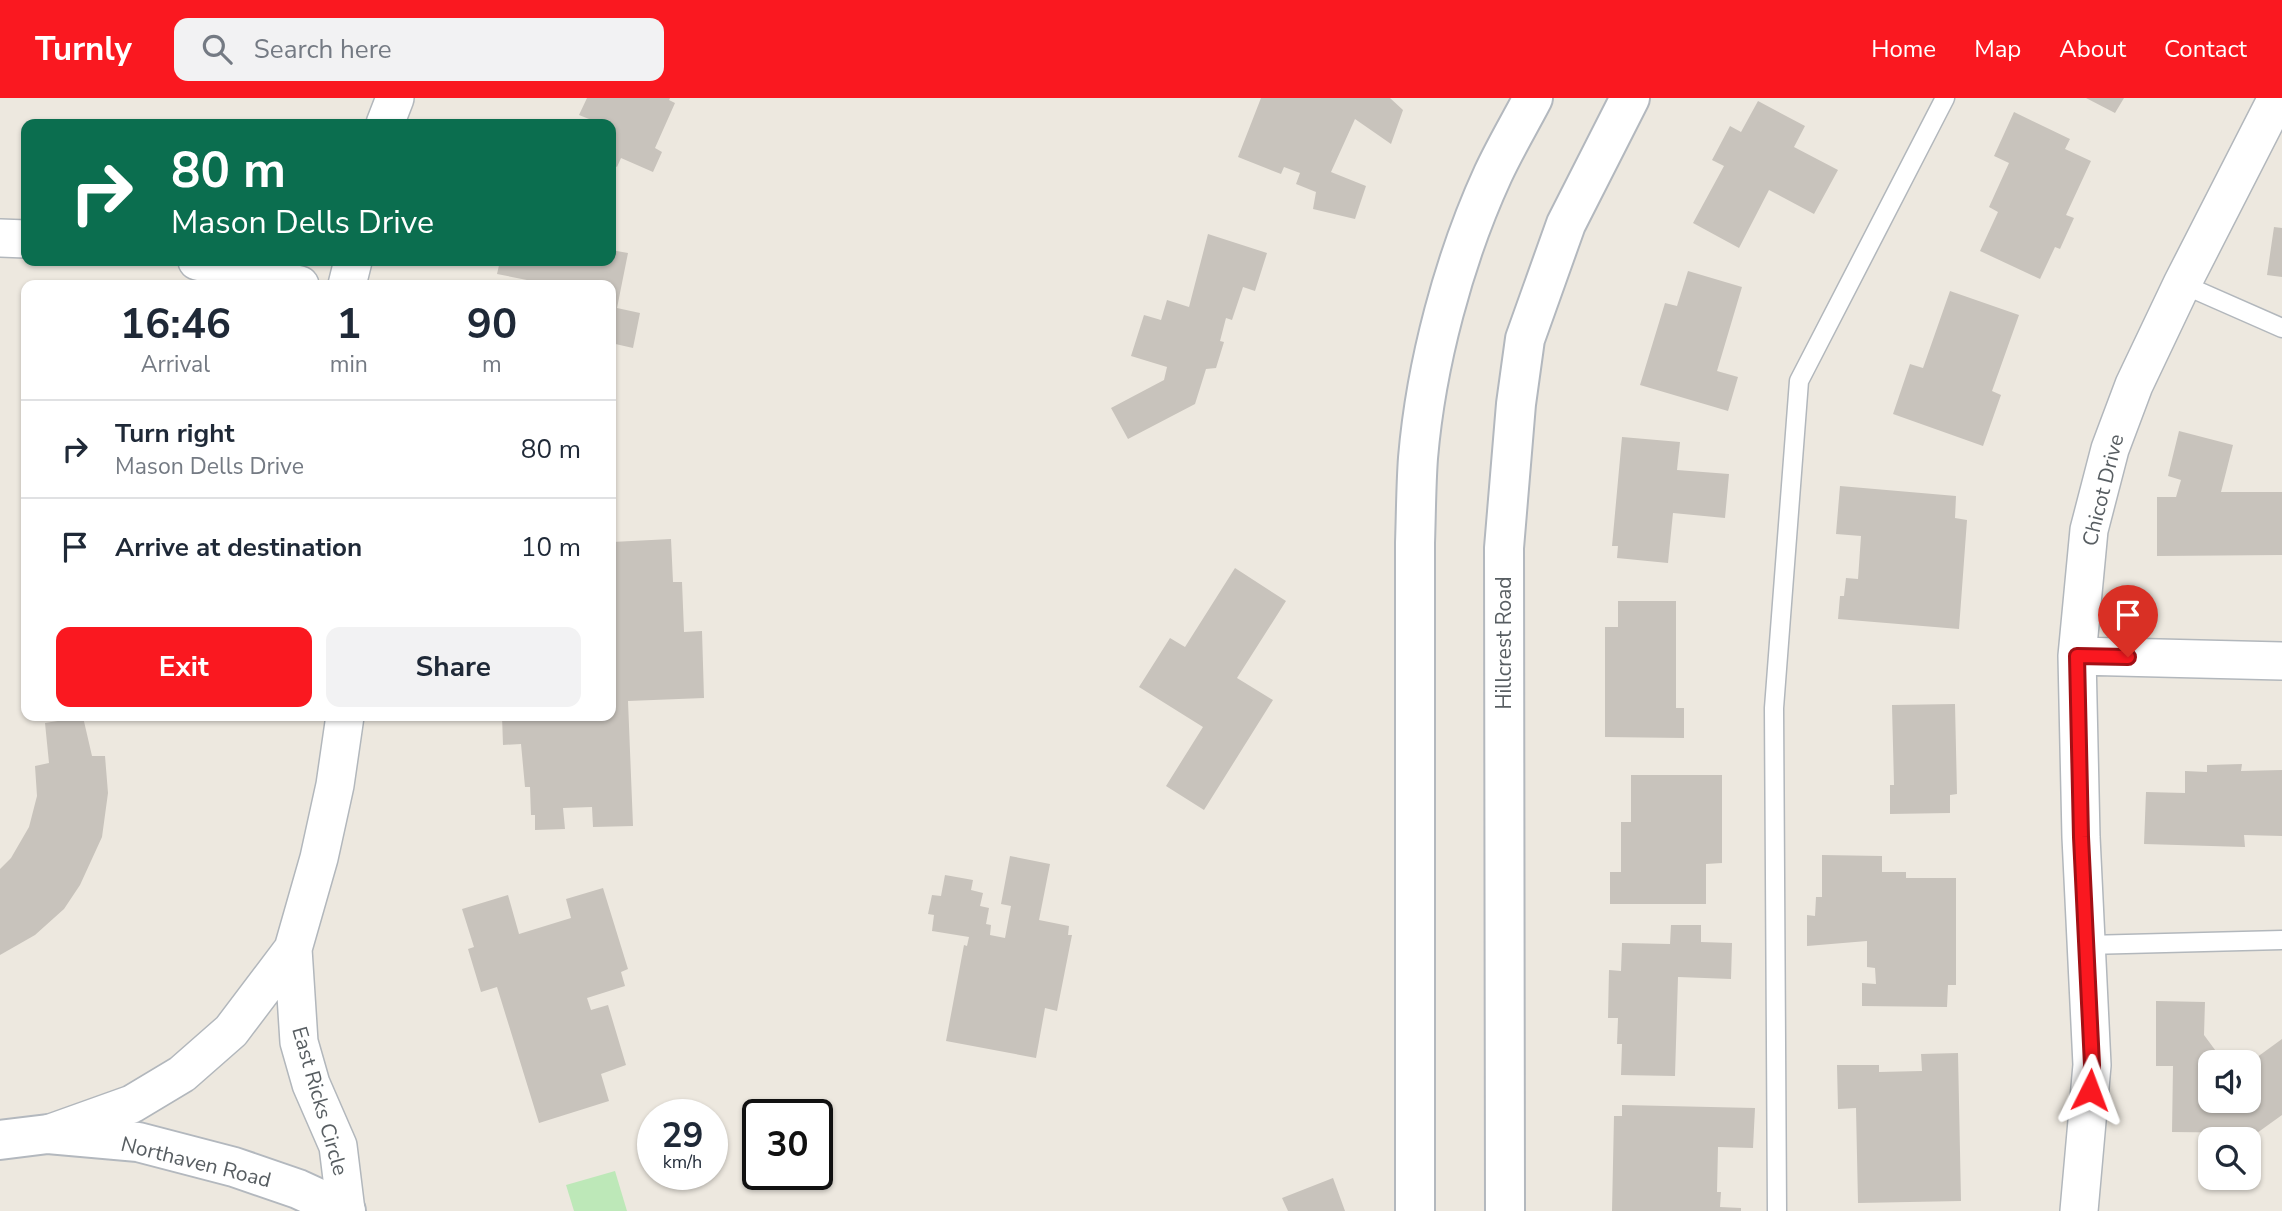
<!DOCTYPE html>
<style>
:root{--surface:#fff;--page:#f2f2f3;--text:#1f2937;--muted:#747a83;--line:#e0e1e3;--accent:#fa1820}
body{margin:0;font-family:"Nunito Sans",sans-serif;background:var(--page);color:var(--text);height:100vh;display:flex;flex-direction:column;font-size:26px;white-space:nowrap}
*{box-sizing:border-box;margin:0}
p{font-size:23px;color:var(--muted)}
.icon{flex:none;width:38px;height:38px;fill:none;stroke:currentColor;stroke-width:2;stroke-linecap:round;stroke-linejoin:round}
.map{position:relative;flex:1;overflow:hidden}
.side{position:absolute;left:21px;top:182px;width:595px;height:441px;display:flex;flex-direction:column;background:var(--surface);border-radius:14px;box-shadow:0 2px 5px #0004}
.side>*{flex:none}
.guide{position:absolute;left:21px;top:21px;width:595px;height:147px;border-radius:14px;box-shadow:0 2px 5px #0004;background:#0b6e4f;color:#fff;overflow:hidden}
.buttons{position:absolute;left:2198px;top:952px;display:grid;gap:14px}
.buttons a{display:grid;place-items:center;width:63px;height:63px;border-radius:14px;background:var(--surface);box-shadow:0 2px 5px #0004;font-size:35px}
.speed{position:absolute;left:637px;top:1001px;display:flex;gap:14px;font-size:35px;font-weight:700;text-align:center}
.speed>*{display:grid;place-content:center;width:91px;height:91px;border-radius:50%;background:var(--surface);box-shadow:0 2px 5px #0004;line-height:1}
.speed small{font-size:18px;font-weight:400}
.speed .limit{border:4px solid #111;border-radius:10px;background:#fff;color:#111}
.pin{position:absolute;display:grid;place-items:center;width:60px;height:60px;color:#fff;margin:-72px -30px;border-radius:50% 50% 50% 0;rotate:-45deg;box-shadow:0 0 7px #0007}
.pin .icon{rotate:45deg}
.me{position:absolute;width:77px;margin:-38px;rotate:3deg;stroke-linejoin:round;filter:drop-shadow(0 0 5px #0008)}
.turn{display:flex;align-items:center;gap:24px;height:147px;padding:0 35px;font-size:32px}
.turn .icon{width:91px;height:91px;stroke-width:2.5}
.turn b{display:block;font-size:49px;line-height:60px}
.eta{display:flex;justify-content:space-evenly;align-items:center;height:119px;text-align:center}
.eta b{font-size:42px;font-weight:700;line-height:49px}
.cta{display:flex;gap:14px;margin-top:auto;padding:14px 35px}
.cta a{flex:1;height:80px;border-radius:14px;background:var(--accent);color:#fff;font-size:28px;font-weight:700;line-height:80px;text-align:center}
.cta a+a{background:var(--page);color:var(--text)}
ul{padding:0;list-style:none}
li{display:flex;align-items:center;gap:21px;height:98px;padding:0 35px;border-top:2px solid var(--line)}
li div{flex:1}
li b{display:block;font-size:26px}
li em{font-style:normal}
header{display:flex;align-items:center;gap:42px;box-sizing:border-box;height:98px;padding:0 35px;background:var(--accent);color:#fff}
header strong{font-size:33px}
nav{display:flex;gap:38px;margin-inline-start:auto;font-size:24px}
.search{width:490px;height:63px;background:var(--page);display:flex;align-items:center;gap:18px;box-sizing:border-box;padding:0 24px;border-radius:14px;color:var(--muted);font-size:26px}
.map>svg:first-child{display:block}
.green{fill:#bde8b8}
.building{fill:#c8c3bc}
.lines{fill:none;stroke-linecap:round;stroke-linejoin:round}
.lane-casing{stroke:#b2b7bc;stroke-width:21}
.street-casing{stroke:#b2b7bc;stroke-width:40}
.secondary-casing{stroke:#b3b8be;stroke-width:42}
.lane{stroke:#fff;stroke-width:18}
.street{stroke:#fff;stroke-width:37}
.secondary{stroke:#fff;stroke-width:38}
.route-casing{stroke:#a21015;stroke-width:18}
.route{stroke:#fa1820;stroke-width:12}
.labels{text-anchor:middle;stroke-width:5;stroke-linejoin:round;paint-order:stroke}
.street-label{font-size:21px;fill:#585e62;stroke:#fff}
</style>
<header>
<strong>Turnly</strong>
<div class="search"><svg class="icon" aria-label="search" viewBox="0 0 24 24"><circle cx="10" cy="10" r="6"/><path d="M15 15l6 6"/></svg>Search here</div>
<nav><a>Home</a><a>Map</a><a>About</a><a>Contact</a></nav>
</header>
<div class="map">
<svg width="2282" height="1113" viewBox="0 0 2282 1113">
<rect width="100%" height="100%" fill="#ede8df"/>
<!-- green -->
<path class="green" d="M615,1073L627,1113H574L566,1087Z"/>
<!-- building -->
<path class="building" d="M587,0H670L669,2L675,5L655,50L662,54L653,74L621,60L617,69L611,66V26H587L589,21L579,17Z
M1261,0H1390L1403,12L1391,46L1355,21L1331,74L1366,88L1355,121L1313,111L1316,94L1296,86L1300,75L1284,69L1281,76L1238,59Z
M2086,0H2124L2115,15Z
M1758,3L1805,28L1794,49L1838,72L1814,116L1769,92L1739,150L1693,125L1724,68L1712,62L1730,28L1741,34Z
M2014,14L2070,41L2065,51L2091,63L2066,117L2074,120L2060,151L2055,149L2040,181L1980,153L1998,114L1989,109L2009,65L1994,58Z
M2274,129L2282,130V179L2267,177Z
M1208,136L1267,155L1255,193L1243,189L1232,222L1226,220L1220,243L1224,244L1216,270L1206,271L1195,306L1128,341L1111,310L1164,282L1167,269L1131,258L1144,217L1161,222L1167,202L1189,209Z
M611,152L628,155L617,210L640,215L633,250L611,245V187H552L497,176L500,163H611Z
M1688,173L1742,189L1717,273L1738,279L1728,313L1640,287L1665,205L1677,208Z
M1950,193L2019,217L1992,293L2001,297L1983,348L1893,316L1910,266L1923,270Z
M2179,333L2233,347L2221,394H2282V457L2157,458V399H2176L2181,382L2168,378Z
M1622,339L1680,344L1677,372L1729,376L1725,420L1673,415L1668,465L1617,460L1618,448H1612Z
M1840,388L1956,398L1955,420L1967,422L1959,531L1838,521L1840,498H1844L1846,480L1858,481L1861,438L1836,436Z
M671,441L673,484H682L684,534L702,533L704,600L628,603L633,728L593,729L592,709L563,710L565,731L535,732V717H531L530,689H525L521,646L503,647L502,618H611V506H614L612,444Z
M1235,470L1286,503L1237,580L1273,602L1204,712L1166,688L1203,629L1139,589L1170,540L1185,549Z
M1618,503H1676V610H1684V640L1605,639V529H1618Z
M1955,606L1957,696L1950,697V715L1890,716V687H1894L1892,607Z
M83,619L92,658H105L108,695L102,739L80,787L64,811L35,837L0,857V771L11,760L29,729L37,698L35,668L49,665L45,625Z
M2242,666L2241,673L2282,672V738L2244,737L2245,749L2144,746L2146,694L2185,695V673L2207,674V667Z
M1631,677H1722V765L1706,766V806H1610V774H1621V724H1631Z
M1822,757L1882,758V774H1906V780H1956V887H1948L1947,909L1862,908V885L1876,886L1875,870L1867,869V843L1807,848V817L1815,818L1816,799H1822Z
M1010,758L1050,766L1039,822L1069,828L1068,837H1072L1057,913L1045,910L1036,960L946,943L964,847L967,848L969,839L932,833L934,817L928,816L932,797L941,798L945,777L973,782L971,792L983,795L980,808L989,810L986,826L991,827L990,837L1005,840L1011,808L1001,806Z
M603,790L628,871L621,874L625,888L587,900L591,912L608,907L626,967L601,976L609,1003L539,1025L497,889L481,894L468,851L474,849L462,811L508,797L519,836L571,820L566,801Z
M1671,827H1701V844L1732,845L1731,881L1678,879L1675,978L1621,977L1622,946H1617L1618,920H1608L1609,872L1621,873L1622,845L1670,846Z
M2156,903L2205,904L2204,937L2224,964H2210V1003H2249V965L2282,941V1017L2257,1035L2172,1034L2173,968H2156Z
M1958,955L1961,1103L1858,1105L1856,1010L1838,1011L1837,967H1879V974L1922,973L1921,956Z
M1622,1007L1755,1010L1753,1050L1718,1049L1717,1094H1721L1720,1109L1741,1110V1113H1612L1614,1018H1622Z
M1333,1080L1345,1113H1288L1282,1100Z"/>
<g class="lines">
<!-- lane casing -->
<g class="lane-casing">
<path id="lane" d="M2182,186L2282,230
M2087,847L2282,842
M1777,1113L1774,610L1799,283L1945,0"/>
</g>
<!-- street casing -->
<g class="street-casing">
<path id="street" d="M385,26L395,0
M0,140L26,141
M197,163L300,187
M347,187L353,163
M2077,558L2282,563
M293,851L299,944L311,986L338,1048L346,1113
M48,1036L132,1006L182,976L231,933L293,851L319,760L335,687L345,618
M2079,1113L2092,967L2081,739L2077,558L2089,432L2110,351L2134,287L2182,186L2277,0"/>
</g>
<!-- secondary casing -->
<g class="secondary-casing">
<path id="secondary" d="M0,1042L48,1036L138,1044L234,1069L298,1091L346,1113
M1415,1113V445C1416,417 1416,388 1418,360C1426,266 1454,161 1493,76C1505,50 1520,25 1533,0
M1505,1113L1504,450L1516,306L1525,241L1566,126L1630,0"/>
</g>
<!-- lane -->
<use href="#lane" class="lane"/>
<!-- street -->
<use href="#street" class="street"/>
<!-- secondary -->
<use href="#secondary" class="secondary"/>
</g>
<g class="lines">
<!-- route casing -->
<g class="route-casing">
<path id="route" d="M2090,992L2092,967L2081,739L2077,558L2128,559"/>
</g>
<!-- route -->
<use href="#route" class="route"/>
</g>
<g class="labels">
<!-- street labels -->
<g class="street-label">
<text transform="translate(2103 392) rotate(-76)" y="7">Chicot Drive</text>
<text transform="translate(1504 545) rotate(-90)" y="7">Hillcrest Road</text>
<text transform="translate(320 1003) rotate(74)" y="7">East Ricks Circle</text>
<text transform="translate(196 1064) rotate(14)" y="7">Northaven Road</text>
</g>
</g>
</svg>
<div class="buttons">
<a><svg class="icon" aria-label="sound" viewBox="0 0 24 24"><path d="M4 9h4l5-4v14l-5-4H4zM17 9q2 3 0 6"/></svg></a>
<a><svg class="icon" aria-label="search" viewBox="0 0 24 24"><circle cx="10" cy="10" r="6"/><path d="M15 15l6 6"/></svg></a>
</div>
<div class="speed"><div>29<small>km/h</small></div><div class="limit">30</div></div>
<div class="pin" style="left:2128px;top:559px;background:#d93025"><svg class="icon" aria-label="arrive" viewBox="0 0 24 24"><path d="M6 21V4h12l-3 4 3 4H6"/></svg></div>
<svg class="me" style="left:2090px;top:992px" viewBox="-20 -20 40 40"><path d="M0-17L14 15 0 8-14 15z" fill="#fa1820" stroke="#fff" stroke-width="4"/></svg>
<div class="guide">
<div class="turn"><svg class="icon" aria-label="right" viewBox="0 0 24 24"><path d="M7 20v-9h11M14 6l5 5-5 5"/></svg><div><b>80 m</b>Mason Dells Drive</div></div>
</div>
<section class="side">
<div class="eta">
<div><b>16:46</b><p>Arrival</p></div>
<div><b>1</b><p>min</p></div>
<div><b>90</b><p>m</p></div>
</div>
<ul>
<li><svg class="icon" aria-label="right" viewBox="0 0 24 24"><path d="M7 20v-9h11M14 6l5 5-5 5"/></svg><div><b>Turn right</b><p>Mason Dells Drive</p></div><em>80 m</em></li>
<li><svg class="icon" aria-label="arrive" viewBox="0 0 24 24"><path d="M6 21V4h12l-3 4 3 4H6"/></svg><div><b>Arrive at destination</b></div><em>10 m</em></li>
</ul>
<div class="cta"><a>Exit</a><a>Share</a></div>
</section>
</div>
